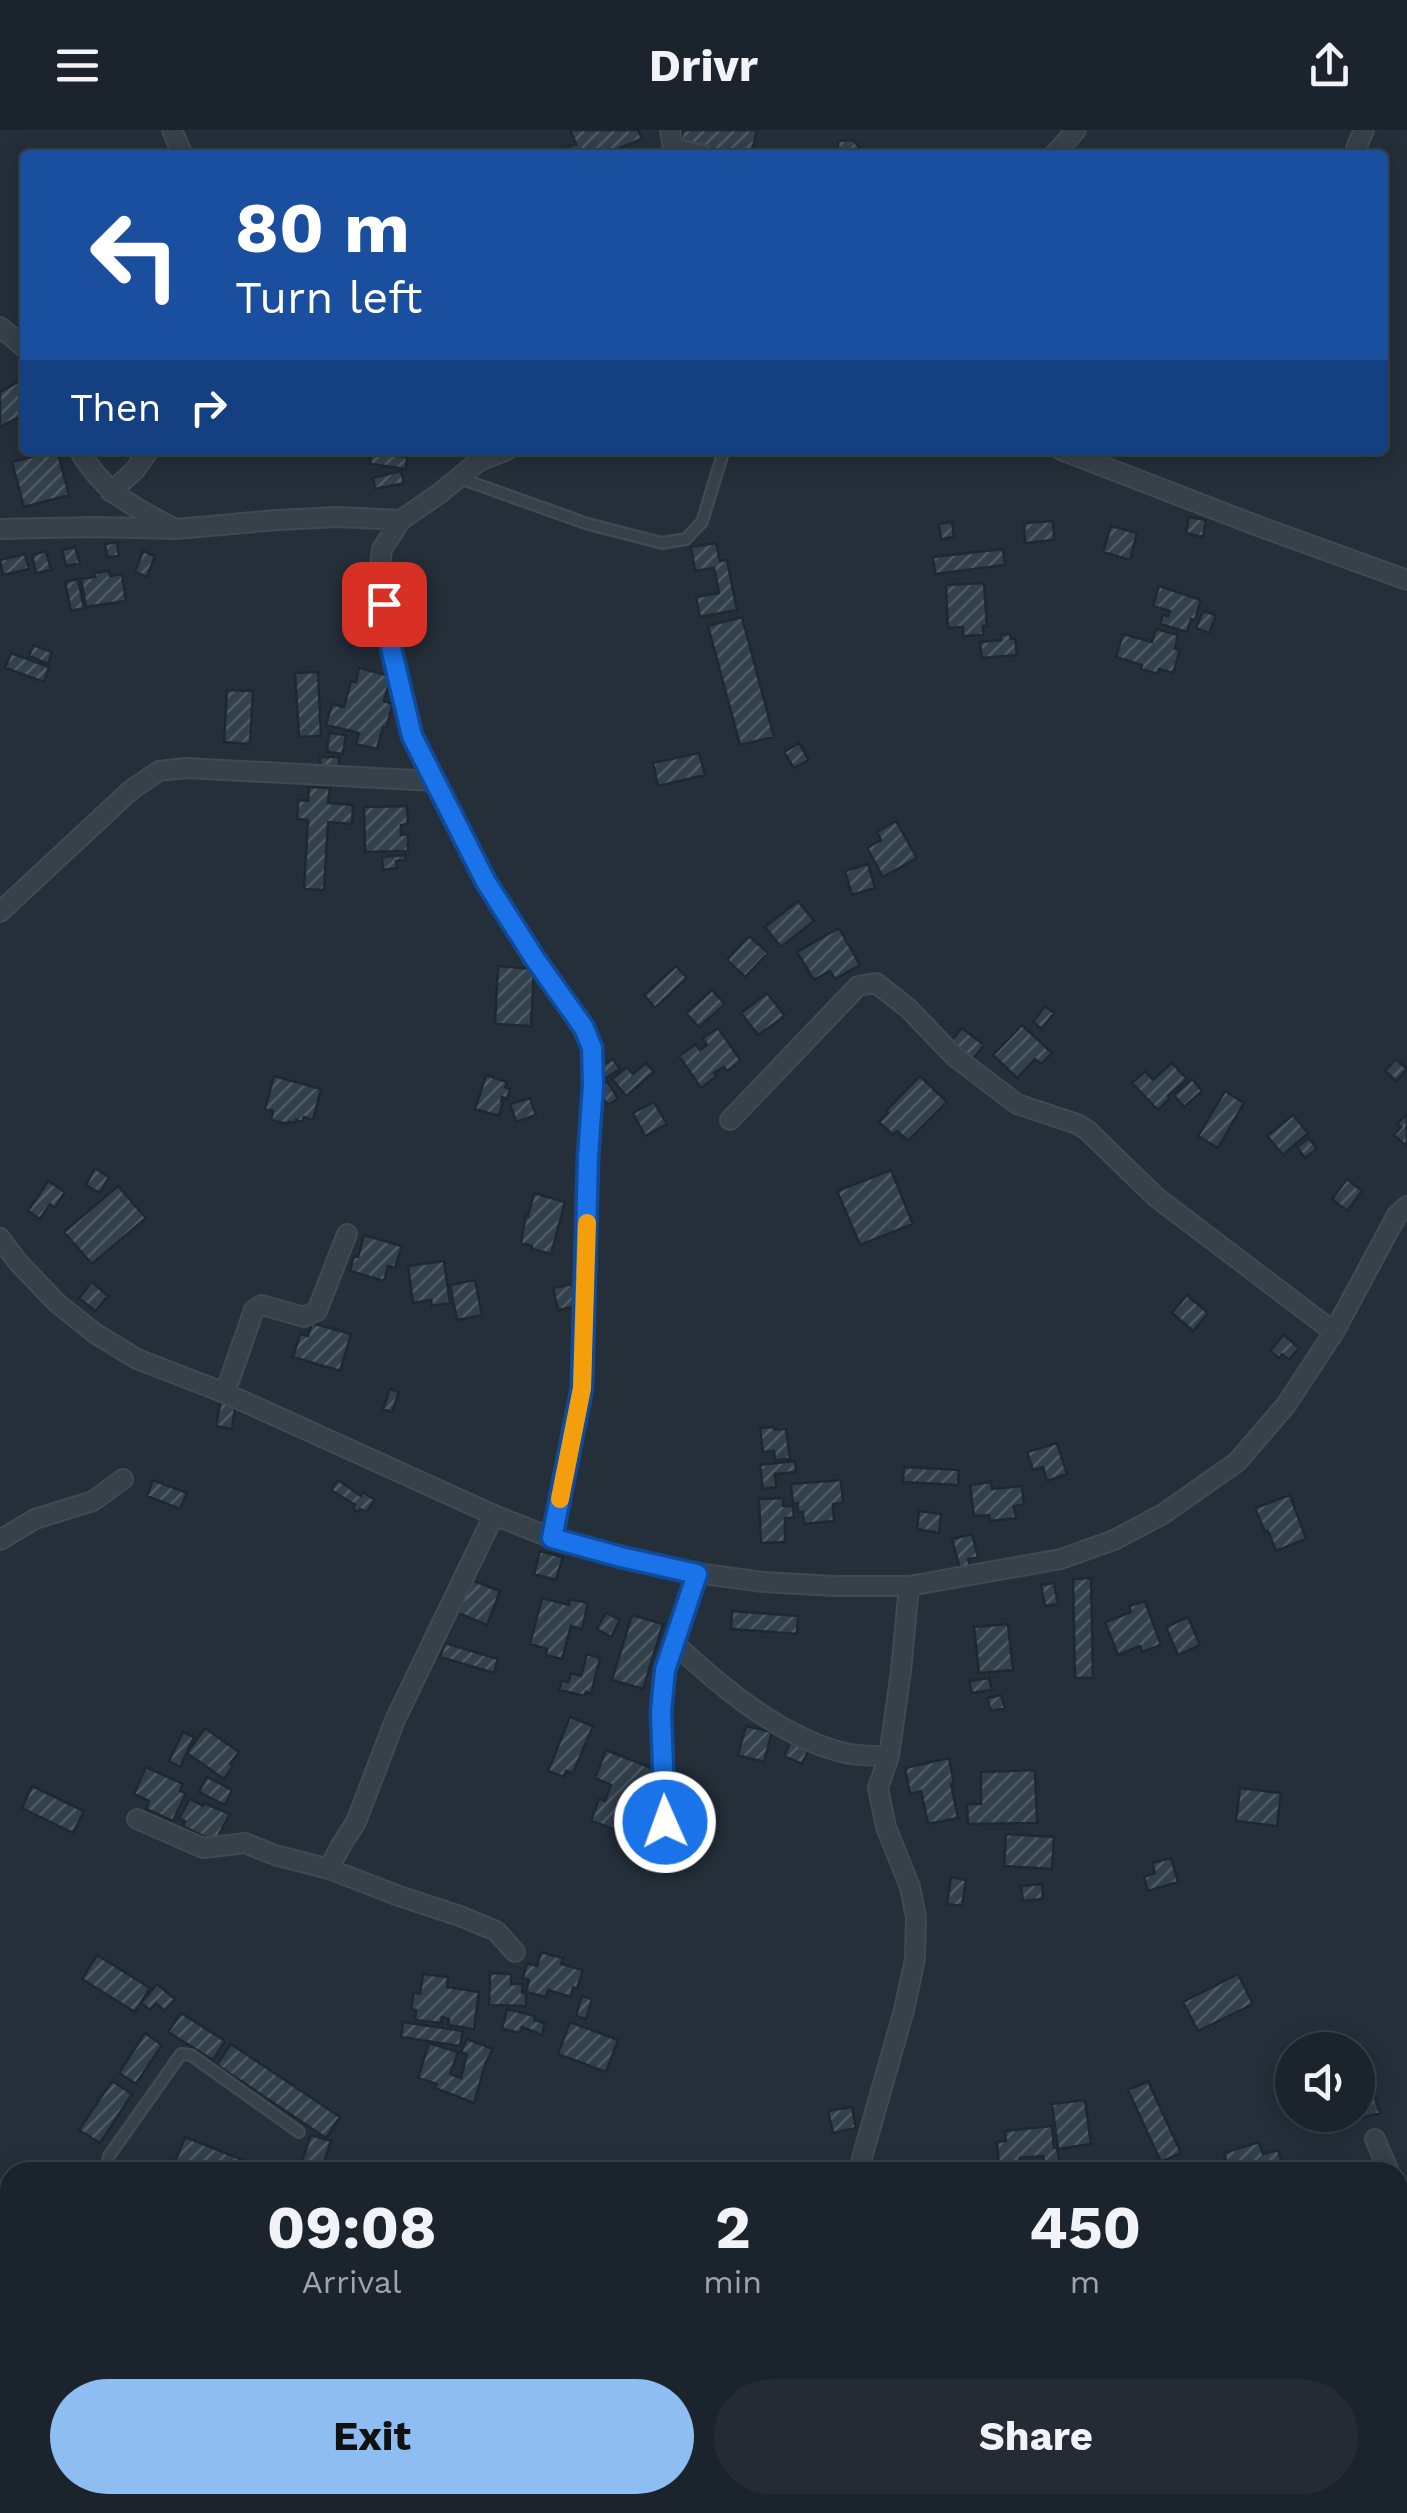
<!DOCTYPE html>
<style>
:root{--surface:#1b232c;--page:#242b34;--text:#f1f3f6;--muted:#a0a4a9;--line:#394048;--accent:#8dbdf1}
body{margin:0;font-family:"Work Sans",sans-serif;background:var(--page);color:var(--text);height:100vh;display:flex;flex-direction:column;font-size:38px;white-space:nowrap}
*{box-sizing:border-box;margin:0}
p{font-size:32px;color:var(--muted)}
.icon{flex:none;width:55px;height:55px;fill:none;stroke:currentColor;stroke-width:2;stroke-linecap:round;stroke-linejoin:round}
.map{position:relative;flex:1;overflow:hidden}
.panel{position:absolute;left:0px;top:2032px;width:1408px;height:352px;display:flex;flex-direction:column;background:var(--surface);border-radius:30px 30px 0 0;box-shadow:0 5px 25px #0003,0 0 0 2px var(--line)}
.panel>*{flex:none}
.top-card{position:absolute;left:20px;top:20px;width:1368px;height:305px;border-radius:10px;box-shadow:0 5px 25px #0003,0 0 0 2px var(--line);background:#1a4fa0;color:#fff;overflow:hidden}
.buttons{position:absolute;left:1275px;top:1902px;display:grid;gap:20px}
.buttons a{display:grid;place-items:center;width:100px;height:100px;border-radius:50%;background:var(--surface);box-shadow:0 5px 25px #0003,0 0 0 2px var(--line);font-size:50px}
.pin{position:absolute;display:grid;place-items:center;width:85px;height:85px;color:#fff;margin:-42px;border-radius:20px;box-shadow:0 5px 15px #0006}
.me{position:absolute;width:110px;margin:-55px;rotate:358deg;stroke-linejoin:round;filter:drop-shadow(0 0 8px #0008)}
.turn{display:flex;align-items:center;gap:35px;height:210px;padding:0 50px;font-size:45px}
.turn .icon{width:130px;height:130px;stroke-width:2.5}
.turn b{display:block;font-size:70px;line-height:85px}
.then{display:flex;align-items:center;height:95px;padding:0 50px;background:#0003;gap:20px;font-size:38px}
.eta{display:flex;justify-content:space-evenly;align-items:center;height:170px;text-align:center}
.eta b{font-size:60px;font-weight:700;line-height:70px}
.button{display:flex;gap:20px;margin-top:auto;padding:20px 50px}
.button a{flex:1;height:115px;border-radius:60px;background:var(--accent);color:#111;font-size:40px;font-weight:700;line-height:115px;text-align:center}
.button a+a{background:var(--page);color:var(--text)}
header{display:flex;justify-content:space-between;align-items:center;height:130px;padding:0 50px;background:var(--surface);font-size:45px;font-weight:700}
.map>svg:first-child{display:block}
.building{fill:url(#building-hatch);stroke:#1f2831;stroke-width:2.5}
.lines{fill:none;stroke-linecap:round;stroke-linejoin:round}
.service-casing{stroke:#414a53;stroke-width:14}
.minor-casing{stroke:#414a53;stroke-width:22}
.service{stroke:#37414a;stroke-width:9}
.minor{stroke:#37414a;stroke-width:18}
.route-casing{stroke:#114b97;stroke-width:25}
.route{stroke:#1a73e8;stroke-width:18}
.slow{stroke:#f59e0b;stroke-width:18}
</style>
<header><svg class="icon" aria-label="menu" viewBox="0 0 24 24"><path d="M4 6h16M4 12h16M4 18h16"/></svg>Drivr<svg class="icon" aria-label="share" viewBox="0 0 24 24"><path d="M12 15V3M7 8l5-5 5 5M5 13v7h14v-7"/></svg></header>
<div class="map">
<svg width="1407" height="2383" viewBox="0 0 1407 2383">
<defs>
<pattern id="building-hatch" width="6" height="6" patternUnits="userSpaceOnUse" patternTransform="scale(2.5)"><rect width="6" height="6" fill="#33414d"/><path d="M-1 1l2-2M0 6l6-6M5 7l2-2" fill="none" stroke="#4e5a65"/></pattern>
</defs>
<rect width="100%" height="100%" fill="#242f3a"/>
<!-- building -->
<path class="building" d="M570,0H638L642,9L602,25H572L568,17L576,14Z
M683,0H757L751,25H738L681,11Z
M853,10L863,21L875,25H838V11Z
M25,248V284L0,297V262Z
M57,320L69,365L24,377L12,332Z
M371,323L407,327L406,339L370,334Z
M401,341L404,353L375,359L373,348Z
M1189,387L1206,390L1203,407L1186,403Z
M1053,391L1054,410L1025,413L1024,393Z
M952,392L954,407L941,409L939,394Z
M1111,396L1137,403L1130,430L1103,422Z
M117,412L119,426L107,427L105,414Z
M716,413L720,431L727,430L737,480L700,487L696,467L719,463L714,438L695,441L691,417Z
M75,417L80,433L66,436L62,420Z
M1003,419L1005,435L935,444L933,427Z
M46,421L51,440L36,443L32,425Z
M143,421L155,426L147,447L135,442Z
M25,424L29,439L3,445L0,430Z
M109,441L110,446L122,444L126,471L86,477L81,449L95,447L94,443Z
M78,449L84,478L71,481L65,452Z
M984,453L987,496H983V505L963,506V497L948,498L946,455Z
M1159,456L1201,470L1195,490L1191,489L1187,502L1160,494L1163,485L1168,486L1170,481L1153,476Z
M1203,481L1216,485L1209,503L1196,498Z
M742,487L774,607L740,615L708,496Z
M1156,499L1178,505L1175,519L1180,520L1173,543L1159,539L1158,544L1141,539L1142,535L1116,527L1123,504L1152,512Z
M1010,504L1011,509L1015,508L1017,525L982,528L980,512L1001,510V505Z
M33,515L52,522L48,534L29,526Z
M11,523L49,537L44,552L5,538Z
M359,538L391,546L384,571L393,574L386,598L383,597L377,619L356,614L359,603L326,595L332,574L344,577L351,551L356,552Z
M318,542L321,606L299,607L295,543Z
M227,560L253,561L250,614L224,612Z
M329,603L346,605L343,624L327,622Z
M799,613L809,630L794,638L784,622Z
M699,623L705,645L658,656L653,633Z
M320,627H339V642H320Z
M309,657L330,658L328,673L353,675L352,694L328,692L324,760L304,759L308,690L297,689L298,670L308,671Z
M407,676L408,694L401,695V705L408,704V721L365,722L364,677Z
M896,691L917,728L883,747L867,718L881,710L877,702Z
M405,725L406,730L396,731L397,738L383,740L382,727Z
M868,734L875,758L852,765L845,741Z
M798,771L814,791L781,817L765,797Z
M839,798L860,835L835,849L830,841L814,850L797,822Z
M749,806L768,823L745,847L727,830Z
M498,836L534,839L531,896L495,894Z
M676,836L687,848L655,878L644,865Z
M712,860L725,874L699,897L686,883Z
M767,863L785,886L758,905L741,883Z
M1045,876L1054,883L1042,899L1033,892Z
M1022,895L1052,923L1041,934L1035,929L1017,948L993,925Z
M718,898L741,931L727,941L724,937L714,943L717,946L701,958L679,926L696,914L700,920L707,915L703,908Z
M962,898L984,915L973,929L951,911Z
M613,929L620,939L601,951L594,941Z
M1396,929L1407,939L1396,951L1385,941Z
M646,933L654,942L626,966L612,949L627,937L633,944Z
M1172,933L1187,949L1168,966L1170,968L1158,980L1132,953L1145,941L1153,950Z
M486,945L507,952L505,957L510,959L507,969L502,967L501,971L503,972L499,986L475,979Z
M274,946L321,959L313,990L304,987L302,992L296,990L295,993L289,992L288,994L271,990L273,981L265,979Z
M920,946L947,972L908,1011L897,1001L893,1005L879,992L888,983L886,981Z
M1192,949L1202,961L1184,977L1174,965Z
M608,952L618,969L607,975L598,958Z
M1225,961L1244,973L1218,1018L1198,1006Z
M530,968L536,985L516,992L510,974Z
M654,972L667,994L645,1006L633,983Z
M1407,984V1017L1394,1005L1401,997L1397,994Z
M1293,985L1308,1003L1283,1025L1267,1006Z
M1309,1008L1317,1019L1305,1028L1297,1017Z
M95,1038L109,1047L100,1063L86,1055Z
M891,1040L913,1094L860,1115L837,1061Z
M1347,1049L1362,1061L1347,1081L1332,1069Z
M48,1051L65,1062L55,1078L50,1074L40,1089L28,1081Z
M118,1056L146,1088L92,1134L64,1102Z
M534,1063L565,1072L551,1124L532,1119V1116L521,1113L526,1085L528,1086Z
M364,1105L402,1116L395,1138L388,1136L384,1151L350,1141L354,1126L358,1127Z
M444,1131L450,1173L432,1176L431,1170L413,1173L408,1136Z
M475,1150L482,1185L457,1190L450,1155Z
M92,1152L108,1166L95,1181L79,1168Z
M573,1154L578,1176L558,1180L553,1158Z
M1187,1165L1208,1183L1193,1201L1172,1183Z
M312,1193L351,1204L340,1241L293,1227L300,1204L308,1206Z
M1284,1205L1299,1218L1289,1230L1282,1224L1279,1228L1270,1221Z
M390,1259L399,1262L392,1282L383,1279Z
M221,1269L236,1271L232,1299L216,1296Z
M774,1297L775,1300L786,1299L790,1329L775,1330L774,1321L763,1322L760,1298Z
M1057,1313L1067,1344L1047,1351L1043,1337L1033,1340L1027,1322Z
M795,1331L796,1342L775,1344L776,1357L763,1359L760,1335Z
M904,1337L959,1340L958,1355L903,1352Z
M153,1350L187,1363L180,1379L147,1366Z
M338,1350L361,1366L363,1362L375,1370L366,1382L360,1379L358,1382L353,1379L355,1375L331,1360Z
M841,1350L843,1373L833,1374L834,1391L804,1394L803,1382H798V1373L793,1374L791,1354Z
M991,1352L992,1359L1022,1356L1024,1375L1014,1376L1016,1388L990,1391L989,1385L974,1386L970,1355Z
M1290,1365L1306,1409L1276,1421L1268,1401L1265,1402L1255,1378Z
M783,1368V1376H793L794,1388H785V1412L761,1413L759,1369Z
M919,1381L941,1384L939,1403L917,1399Z
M972,1404L978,1427L968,1429L970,1436L960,1439L952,1409Z
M540,1421L563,1427L556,1450L534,1444Z
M1091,1448L1093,1548H1075L1073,1449Z
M471,1450L500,1461L487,1495L458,1483Z
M1054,1453L1058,1474L1045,1476L1041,1455Z
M542,1468L569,1475L570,1469L588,1473L582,1499L571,1496L562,1529L546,1525L547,1519L530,1514Z
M1145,1471L1161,1515L1142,1522L1140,1516L1118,1525L1105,1492L1131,1482L1129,1476Z
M732,1481L798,1486L797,1504L731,1499Z
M606,1483L620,1490L611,1507L597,1499Z
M632,1485L663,1494L643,1559L612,1550Z
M1188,1487L1200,1515L1178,1525L1166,1497Z
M1008,1494L1013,1540L979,1543L974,1497Z
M445,1513L498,1529L494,1543L440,1527Z
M587,1524L600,1528L591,1564L586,1562L585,1566L559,1560L562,1551L568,1552L571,1543L581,1546Z
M989,1548L992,1560L972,1563L969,1551Z
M1001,1565L1005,1578L991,1581L987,1568Z
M570,1587L593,1596L573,1643L566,1641L564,1647L548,1641Z
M746,1596L772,1602L764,1632L738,1625Z
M205,1598L239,1622L230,1634L233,1636L224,1649L187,1623Z
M183,1602L194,1607L180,1637L169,1631Z
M794,1605L812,1613L802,1634L784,1626Z
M606,1620L654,1639L634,1690L622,1685L617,1700L591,1691L599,1669L605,1671L611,1655L595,1648Z
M949,1628L954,1654H951L958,1688L928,1694L921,1661L910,1664L905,1638Z
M146,1637L183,1654L180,1661L186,1663L173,1691L146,1679L149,1671L134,1664Z
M1035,1640L1037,1693L968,1694L967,1674H981V1642Z
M207,1647L232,1660L225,1675L199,1662Z
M32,1656L84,1681L73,1703L22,1678Z
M1240,1658L1281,1663L1277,1696L1236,1691Z
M190,1669L203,1676L204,1673L230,1684L215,1712L183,1696L185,1691L179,1688Z
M1006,1704L1054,1707L1052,1739L1004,1736Z
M1171,1728L1178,1752L1148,1761L1144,1747L1155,1743L1152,1733Z
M951,1747L966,1750L962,1776L947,1774Z
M1042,1754L1043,1769L1023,1771L1021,1756Z
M541,1822L563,1828L561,1834L583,1840L577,1859L573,1857L571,1867L548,1860L546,1867L526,1862L529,1850L523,1848L527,1833L537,1836Z
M97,1825L150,1858L135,1882L82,1849Z
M490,1843L511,1844V1854H523L522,1863H526V1876L489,1875Z
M423,1844L448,1847L447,1857L479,1862L474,1899L448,1895L449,1889L442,1887L441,1893L415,1890L416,1880L411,1879L414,1863L420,1864Z
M1238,1844L1253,1874L1198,1901L1183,1872Z
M157,1854L175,1869L165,1881L156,1873L150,1880L141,1873Z
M582,1866L592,1869L586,1889L576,1886Z
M507,1879L535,1886L534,1890L545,1893L542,1905L522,1897L520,1903L502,1899Z
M181,1883L225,1911L213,1930L168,1902Z
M403,1892L463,1901L460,1916L401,1907Z
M570,1892L618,1910L606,1942L558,1924Z
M145,1903L162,1915L136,1954L119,1943Z
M467,1909L493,1919L486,1932L474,1973L435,1958L437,1954L418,1948L429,1913L458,1922L450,1944L461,1948L467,1924L461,1922Z
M231,1914L340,1987L326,2008L217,1935Z
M1369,1949L1380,1983L1352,1990L1350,1985H1358V1975L1362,1974L1358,1952Z
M112,1951L132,1964L100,2013L79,2000Z
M1148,1951L1181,2023L1161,2032L1128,1960Z
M1085,1970L1091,2014L1058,2019L1052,1974Z
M852,1977L856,1998L833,2003L828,1981Z
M1052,1996L1054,2018H1057L1061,2042H1046L1043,2026L1020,2028L1021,2039L999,2040L997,2012L1006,2011L1005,2001Z
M311,2005L331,2011L321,2042H298Z
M185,2007L273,2042H171Z
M1259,2012L1263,2024L1278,2020L1285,2042H1229L1224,2023Z
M366,2375H416L413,2383H358L359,2379L364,2381Z"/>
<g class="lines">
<!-- service casing -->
<g class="service-casing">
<path id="service" d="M459,348L588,394L662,413L686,409L702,392L724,320
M111,2042L106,2037L109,2026L181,1924L191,1925L299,2002"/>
</g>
<!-- minor casing -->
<g class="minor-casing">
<path id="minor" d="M172,0L183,25
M670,0L674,25
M673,18L703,25
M1356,18L1364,0
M1054,25L1076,0
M0,197L25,218
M79,320C104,363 129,374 171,397
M507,320L479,331L440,363L401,390L382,419L380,437L392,522L412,606L486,752L535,829L584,898L592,918L593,955L589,1027L582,1258L552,1408
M1061,320L1258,396L1407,450
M111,362L135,340L149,320
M0,399L95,397L176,399L277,390L337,387L401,390
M0,782L131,660L159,641L186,638L435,651
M730,990L858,856L876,853L908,878L954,926L1017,974L1077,994L1087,1000L1156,1067L1334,1202
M0,1108L17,1131L57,1173L96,1204L137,1229L225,1263L494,1385L552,1408L621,1427L697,1443L764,1452L834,1456H909L1061,1429L1114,1410L1163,1384L1237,1332L1286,1275L1334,1202L1397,1085L1407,1076
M225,1263L254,1180L262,1175L304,1187L317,1181L347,1104
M0,1410L35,1389L93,1371L123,1349
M674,1513C721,1557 785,1611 850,1624C863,1626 876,1626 889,1626
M137,1689L203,1718L245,1713L275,1725L329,1739L399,1766L460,1786L496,1801L515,1822
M665,1692L661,1582L665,1540L697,1443
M329,1739L340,1717L356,1692L395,1590L494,1385
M1375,2009L1389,2042
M858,2042L904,1880L915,1829L916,1787L910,1757L886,1697L878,1658L889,1626L901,1541L909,1456
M1398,2064L1407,2087
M0,2204L10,2209
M1109,2375L1157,2383
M1288,2375V2383
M436,2383L439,2375
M835,2383L839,2375"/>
</g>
<!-- service -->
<use href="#service" class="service"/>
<!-- minor -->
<use href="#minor" class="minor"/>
</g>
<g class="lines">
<!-- route casing -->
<g class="route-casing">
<path id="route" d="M384,474L392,522L412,606L486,752L535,829L584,898L592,918L593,955L588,1027L582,1258L552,1408L621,1427L697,1444L665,1540L661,1582L665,1692"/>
</g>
<!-- route -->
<use href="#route" class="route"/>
<!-- slow -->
<path class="slow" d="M560,1369L582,1258L587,1093"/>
</g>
</svg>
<div class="buttons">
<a><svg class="icon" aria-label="sound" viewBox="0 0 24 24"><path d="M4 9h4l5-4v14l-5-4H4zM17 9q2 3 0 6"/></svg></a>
</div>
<div class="pin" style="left:384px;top:474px;background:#d93025"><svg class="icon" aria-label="arrive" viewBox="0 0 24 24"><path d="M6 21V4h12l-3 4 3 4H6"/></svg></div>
<svg class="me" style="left:665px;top:1692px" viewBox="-20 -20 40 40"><circle r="17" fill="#1a73e8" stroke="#fff" stroke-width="3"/><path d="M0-11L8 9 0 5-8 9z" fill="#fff"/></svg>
<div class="top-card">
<div class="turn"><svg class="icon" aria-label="left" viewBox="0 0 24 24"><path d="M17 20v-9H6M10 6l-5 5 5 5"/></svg><div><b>80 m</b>Turn left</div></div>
<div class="then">Then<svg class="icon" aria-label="right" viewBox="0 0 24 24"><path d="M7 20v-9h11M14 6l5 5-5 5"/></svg></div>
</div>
<section class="panel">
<div class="eta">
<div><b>09:08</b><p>Arrival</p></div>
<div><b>2</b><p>min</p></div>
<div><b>450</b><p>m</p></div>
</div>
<div class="button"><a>Exit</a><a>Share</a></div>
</section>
</div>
